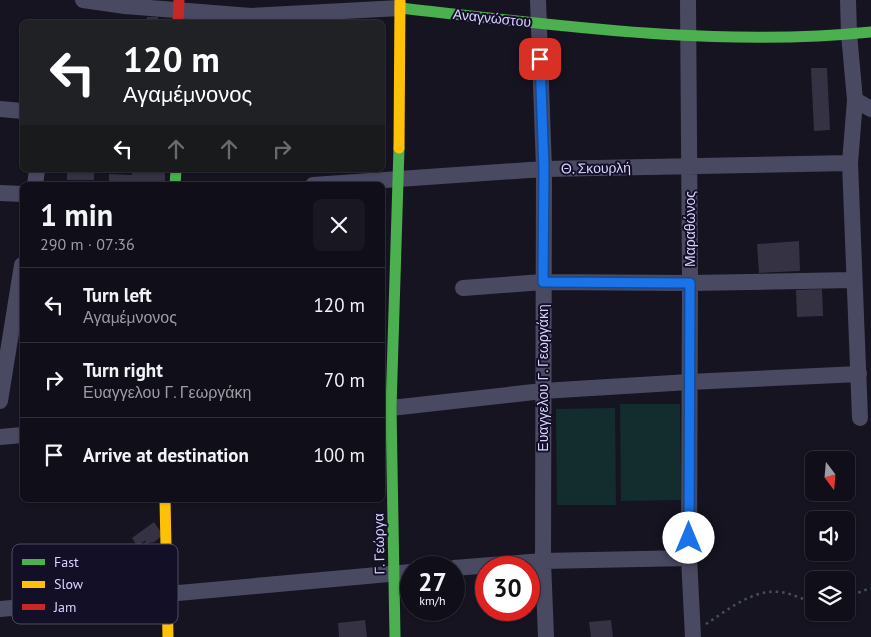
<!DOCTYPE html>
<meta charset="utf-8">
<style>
:root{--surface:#100f19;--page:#191822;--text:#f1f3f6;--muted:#9c9ca2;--line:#302f38}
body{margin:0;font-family:"PT Sans",sans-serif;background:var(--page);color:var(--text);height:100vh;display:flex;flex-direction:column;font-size:19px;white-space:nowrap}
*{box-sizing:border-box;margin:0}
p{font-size:16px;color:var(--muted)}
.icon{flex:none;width:28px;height:28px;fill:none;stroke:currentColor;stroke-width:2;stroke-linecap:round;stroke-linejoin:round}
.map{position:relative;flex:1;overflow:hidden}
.side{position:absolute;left:20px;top:182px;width:365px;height:320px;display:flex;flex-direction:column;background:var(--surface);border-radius:8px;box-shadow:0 1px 4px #0004,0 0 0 1px var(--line)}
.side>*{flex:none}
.hud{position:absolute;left:20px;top:20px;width:365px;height:152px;border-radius:8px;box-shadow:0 1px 4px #0004,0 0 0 1px var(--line);background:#202124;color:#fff;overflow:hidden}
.needle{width:32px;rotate:164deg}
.controls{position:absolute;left:805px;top:451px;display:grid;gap:10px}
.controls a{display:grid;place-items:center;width:50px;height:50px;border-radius:8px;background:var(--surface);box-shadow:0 1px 4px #0004,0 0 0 1px var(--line);font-size:25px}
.speed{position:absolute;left:400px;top:556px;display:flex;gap:10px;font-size:25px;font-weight:700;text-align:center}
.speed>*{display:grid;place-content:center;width:65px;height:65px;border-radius:50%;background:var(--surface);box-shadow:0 1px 4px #0004,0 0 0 1px var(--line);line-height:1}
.speed small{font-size:12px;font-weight:400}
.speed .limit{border:8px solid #d22;background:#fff;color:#111}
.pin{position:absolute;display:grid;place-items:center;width:42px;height:42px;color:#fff;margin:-21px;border-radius:10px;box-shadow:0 2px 8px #0006}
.me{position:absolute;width:55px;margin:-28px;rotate:0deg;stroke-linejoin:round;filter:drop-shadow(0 0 4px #0008)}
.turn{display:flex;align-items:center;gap:18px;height:105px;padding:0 20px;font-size:22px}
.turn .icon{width:65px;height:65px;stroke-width:2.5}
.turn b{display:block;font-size:35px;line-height:42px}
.lanes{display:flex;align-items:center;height:48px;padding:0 20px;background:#0003;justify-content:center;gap:25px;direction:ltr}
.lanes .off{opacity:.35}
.round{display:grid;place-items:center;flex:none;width:52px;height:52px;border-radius:8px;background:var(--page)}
.headline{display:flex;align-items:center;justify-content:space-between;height:85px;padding:0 20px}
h1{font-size:30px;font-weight:600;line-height:38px}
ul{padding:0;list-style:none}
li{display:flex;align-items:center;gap:15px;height:75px;padding:0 20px;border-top:1px solid var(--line)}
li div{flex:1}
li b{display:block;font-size:19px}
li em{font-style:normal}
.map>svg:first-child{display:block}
.green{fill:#132c2d}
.building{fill:#343243}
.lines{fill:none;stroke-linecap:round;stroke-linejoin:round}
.path{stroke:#44505f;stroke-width:2.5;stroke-dasharray:2.5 4;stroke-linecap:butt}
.street{stroke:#4a4962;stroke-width:16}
.fast{stroke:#4caf50;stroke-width:11}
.slow{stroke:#ffc107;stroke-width:11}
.jam{stroke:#c62828;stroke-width:11}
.route-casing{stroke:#114b97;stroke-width:12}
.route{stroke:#1a73e8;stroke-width:9}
.labels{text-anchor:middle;stroke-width:4;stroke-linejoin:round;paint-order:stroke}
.street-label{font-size:14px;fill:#d9d4ff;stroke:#130f26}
.key{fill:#130f26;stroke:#4e4a67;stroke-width:1}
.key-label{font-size:14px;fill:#d9d4ff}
</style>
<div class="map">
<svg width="871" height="637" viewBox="0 0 871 637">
<rect width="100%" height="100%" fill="#161421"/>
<!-- green -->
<path class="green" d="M620,404H680L681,500L621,501Z
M615,408L616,505H557L556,409Z"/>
<!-- building -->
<path class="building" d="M147,17H158V22H147Z
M811,68H827L830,130L814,131Z
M67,170H94V180H67Z
M132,170H165V182L131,181V185H109V174L132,175Z
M799,241L800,271L759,273L757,244Z
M822,289L823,316L797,317L796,290Z
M154,522L163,535L154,542L144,544L146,540L137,546L132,538Z
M365,620L367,637H339L338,623Z
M611,620L613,637H591L589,622Z"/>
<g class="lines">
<!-- path -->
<path class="path" d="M846,597L871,588
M706,624C728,610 752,589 780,592C791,593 802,600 814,601"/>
<!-- street -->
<path class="street" d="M83,0L125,6L251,16L400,8
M538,0L544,169L543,561L546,637
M688,0L690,283L689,558L693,637
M848,0L849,34L855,100L850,163L860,418
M855,100L871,109
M0,109L22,111
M35,185L37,170
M313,185L544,169L850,163
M0,193L22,194
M463,288L543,282L690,283L853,280
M0,401L22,265
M382,409L543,391L689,382L859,374
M0,437L22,435
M454,568L543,561L689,558
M0,609L411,572"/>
<!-- fast -->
<path class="fast" d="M400,8C555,25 715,48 871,32
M175,185L176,170
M395,637L391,408L399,148"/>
<!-- slow -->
<path class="slow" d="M399,148L400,0
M165,500L168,637"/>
<!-- jam -->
<path class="jam" d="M178,22L179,0"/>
</g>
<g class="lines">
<!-- route casing -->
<g class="route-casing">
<path id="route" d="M540,59L544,169L543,282L690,283L689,538"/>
</g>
<!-- route -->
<use href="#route" class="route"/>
</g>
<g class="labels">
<!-- street labels -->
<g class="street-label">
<text transform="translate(492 18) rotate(6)" y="5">Αναγνώστου</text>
<text transform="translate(596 168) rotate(-1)" y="5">Θ. Σκουρλή</text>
<text transform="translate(690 229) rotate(-90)" y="5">Μαραθώνος</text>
<text transform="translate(543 378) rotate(-90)" y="5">Ευαγγελου Γ. Γεωργάκη</text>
<text transform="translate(379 544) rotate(-91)" y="5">Γ. Γεώργα</text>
</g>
</g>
<!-- legend -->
<rect x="12" y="544" width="166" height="80" rx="8" class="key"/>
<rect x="22" y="559" width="23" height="6" fill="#4caf50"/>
<rect x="22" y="581" width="23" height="7" fill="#ffc107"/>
<rect x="22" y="604" width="23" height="6" fill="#c62828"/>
<g class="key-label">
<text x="54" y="567">Fast</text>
<text x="54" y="589">Slow</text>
<text x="54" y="612">Jam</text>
</g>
</svg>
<div class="controls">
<a><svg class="needle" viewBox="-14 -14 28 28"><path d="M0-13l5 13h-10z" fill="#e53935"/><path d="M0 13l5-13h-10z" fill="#9c9ca2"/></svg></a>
<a><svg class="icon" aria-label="sound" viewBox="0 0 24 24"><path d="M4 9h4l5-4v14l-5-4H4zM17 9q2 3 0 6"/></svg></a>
<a><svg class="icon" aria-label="layers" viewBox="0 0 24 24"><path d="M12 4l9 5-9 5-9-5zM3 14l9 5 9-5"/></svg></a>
</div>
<div class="speed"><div>27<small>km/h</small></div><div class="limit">30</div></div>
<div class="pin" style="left:540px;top:59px;background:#d93025"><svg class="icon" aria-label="arrive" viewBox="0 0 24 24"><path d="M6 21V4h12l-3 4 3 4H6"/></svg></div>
<svg class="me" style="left:689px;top:538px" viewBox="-20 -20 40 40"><circle r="19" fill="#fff"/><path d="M0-13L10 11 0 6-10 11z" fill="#1a73e8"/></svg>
<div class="hud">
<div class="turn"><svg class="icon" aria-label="left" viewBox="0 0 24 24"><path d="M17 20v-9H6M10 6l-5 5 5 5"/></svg><div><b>120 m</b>Αγαμέμνονος</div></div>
<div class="lanes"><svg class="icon" aria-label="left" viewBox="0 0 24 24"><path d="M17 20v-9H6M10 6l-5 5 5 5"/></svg><svg class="icon off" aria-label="ahead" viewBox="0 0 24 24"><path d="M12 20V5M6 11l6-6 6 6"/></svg><svg class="icon off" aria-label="ahead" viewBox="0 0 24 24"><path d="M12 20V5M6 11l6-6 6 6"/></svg><svg class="icon off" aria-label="right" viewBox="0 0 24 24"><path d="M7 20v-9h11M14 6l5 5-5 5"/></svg></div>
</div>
<section class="side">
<div class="headline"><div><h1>1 min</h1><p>290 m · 07:36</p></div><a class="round"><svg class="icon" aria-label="close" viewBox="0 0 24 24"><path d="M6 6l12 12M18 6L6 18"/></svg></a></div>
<ul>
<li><svg class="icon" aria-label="left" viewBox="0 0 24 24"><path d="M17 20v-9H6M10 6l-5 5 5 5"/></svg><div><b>Turn left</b><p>Αγαμέμνονος</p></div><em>120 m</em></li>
<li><svg class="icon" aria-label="right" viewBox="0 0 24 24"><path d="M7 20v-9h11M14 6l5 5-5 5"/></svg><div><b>Turn right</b><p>Ευαγγελου Γ. Γεωργάκη</p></div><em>70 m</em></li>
<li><svg class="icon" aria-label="arrive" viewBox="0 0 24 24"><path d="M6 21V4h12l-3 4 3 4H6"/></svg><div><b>Arrive at destination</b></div><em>100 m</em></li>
</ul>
</section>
</div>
